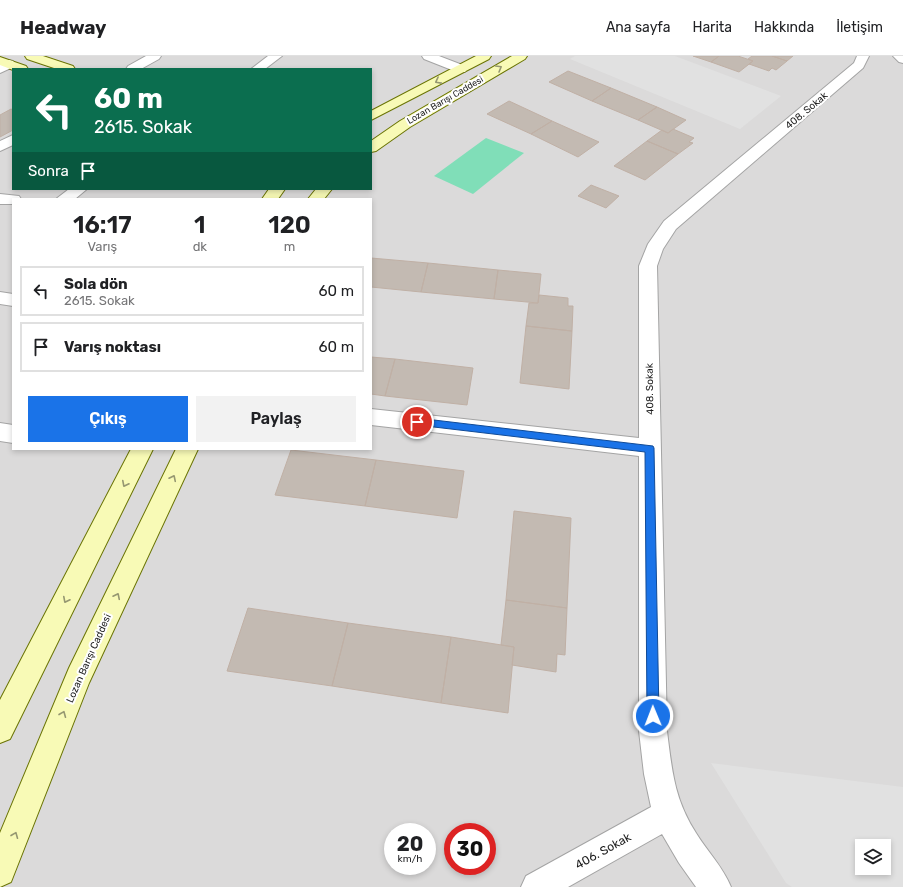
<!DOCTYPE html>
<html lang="tr">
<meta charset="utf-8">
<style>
:root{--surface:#fff;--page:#f2f2f2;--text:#202124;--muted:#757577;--line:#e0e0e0;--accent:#1a73e8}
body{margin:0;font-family:Rubik,sans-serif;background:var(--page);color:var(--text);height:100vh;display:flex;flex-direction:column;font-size:15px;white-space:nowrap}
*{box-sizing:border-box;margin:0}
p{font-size:13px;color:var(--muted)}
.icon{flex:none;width:22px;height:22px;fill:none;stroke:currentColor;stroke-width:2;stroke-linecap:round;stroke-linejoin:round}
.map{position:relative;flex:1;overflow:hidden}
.sheet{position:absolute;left:12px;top:142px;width:360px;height:252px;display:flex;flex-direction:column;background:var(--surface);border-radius:0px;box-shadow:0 2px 6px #0003}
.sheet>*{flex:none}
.banner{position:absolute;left:12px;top:12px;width:360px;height:122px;border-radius:0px;box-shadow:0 2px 6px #0003;background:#0b6e4f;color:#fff;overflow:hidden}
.tools{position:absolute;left:855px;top:783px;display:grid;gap:8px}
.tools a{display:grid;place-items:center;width:36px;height:36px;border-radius:0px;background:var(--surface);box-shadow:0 2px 6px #0003;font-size:20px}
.speed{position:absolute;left:384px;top:767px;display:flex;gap:8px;font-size:20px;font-weight:700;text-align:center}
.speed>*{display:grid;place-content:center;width:52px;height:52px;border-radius:50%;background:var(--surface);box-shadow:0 2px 6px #0003;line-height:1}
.speed small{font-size:10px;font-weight:400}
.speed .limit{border:6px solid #d22;background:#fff;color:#111}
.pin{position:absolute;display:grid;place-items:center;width:34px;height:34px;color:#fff;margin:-17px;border:2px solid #fff;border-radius:50%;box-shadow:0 1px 4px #0007}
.me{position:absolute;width:44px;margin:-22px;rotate:359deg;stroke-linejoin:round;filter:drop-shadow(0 0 3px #0008)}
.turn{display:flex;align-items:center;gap:14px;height:84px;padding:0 16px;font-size:18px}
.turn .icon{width:52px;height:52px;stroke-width:2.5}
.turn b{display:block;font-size:28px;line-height:34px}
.then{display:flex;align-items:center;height:38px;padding:0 16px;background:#0003;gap:8px;font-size:15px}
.eta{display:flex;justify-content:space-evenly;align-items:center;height:68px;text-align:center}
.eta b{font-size:24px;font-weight:600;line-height:28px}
.button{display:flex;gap:8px;margin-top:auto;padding:8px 16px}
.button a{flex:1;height:46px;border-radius:0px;background:var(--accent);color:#fff;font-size:16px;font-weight:600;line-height:46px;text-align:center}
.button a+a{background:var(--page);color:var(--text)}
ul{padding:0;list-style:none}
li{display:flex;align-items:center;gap:12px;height:50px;margin:0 8px 6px;padding:0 8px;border:2px solid var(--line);border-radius:0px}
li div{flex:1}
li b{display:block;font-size:15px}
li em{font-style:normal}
header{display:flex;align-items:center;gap:24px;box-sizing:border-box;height:56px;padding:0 20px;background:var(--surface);border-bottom:1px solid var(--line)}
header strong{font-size:19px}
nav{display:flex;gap:22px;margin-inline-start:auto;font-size:14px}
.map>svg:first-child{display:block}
.residential{fill:#dbdada;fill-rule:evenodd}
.pitch{fill:#80deb8}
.parking{fill:#e1e1e1;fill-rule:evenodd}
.building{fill:#c3bab2;stroke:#c0b0a5}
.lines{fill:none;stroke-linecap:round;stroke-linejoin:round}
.street-casing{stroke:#a4a4a4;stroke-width:2}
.secondary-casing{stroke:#6a7404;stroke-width:2}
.street{fill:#fff;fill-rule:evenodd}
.secondary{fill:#f8fab6;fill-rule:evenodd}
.oneway{stroke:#959771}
.route{fill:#1a73e8;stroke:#114b97}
.labels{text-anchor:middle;stroke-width:4;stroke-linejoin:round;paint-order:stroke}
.far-street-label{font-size:9px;fill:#1d1d1d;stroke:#fff}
.street-label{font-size:10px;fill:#1d1d1d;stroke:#fff}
.near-street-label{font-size:12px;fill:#1d1d1d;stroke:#fff}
</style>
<header>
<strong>Headway</strong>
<nav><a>Ana sayfa</a><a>Harita</a><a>Hakkında</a><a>İletişim</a></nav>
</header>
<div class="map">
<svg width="903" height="831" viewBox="0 0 903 831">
<rect width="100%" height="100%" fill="#eeeae3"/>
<!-- residential -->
<path class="residential" d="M0,0H903V831H0ZM13,13H371V133H13ZM13,143H371V393H13ZM393,776H427V810H393ZM453,776H487V810H453ZM862,790H884V812H862Z"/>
<!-- pitch -->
<path class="pitch" d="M486,82L524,97L473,138L434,120Z"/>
<!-- parking -->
<path class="parking" d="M575,0H675L781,40L740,73L570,3Z
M711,707L903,731V831H792L786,827ZM862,790H884V812H862Z"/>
<!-- building -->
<path class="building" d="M693,0H719L711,6Z
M719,0H738L753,5L739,16L711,6Z
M752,0H772L787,5L776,14L772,12L769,15L749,8L753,5L748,3Z
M772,0H793L787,5Z
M568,15L611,32L592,45L549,26Z
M611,32L657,51L638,64L592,45Z
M509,45L552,65L531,78L487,58Z
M657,51L686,64L668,77L638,64Z
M11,53L13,54V74L0,81V59Z
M552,65L599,86L578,101L531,78Z
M673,73L694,82L689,86L693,87L678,98L647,85L662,74L668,77Z
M647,85L678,98L645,124L614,110Z
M591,129L619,140L606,152L578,140Z
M371,202L428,207L421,236L371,231Z
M428,207L498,214L494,243L421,236Z
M498,214L541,218L538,247L494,243Z
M539,239L568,242V250H573L572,275L526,270L529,247H538Z
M526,270L572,275L569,333L520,327Z
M371,301L395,303L385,340L371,338Z
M395,303L473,312L467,349L385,340Z
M291,394L376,404L365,450L275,439Z
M376,404L464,415L457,462L365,450Z
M514,455L571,462L567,552L506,544Z
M506,544L567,552L565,599L557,598L556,616L512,609L514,591L501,589Z
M248,552L348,567L332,630L227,615Z
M348,567L451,581L441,647L332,630Z
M451,581L514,591L508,657L441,647Z"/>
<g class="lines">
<!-- street casing -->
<g class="street-casing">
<path id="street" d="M146,0H161L159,3L141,13H126L128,10Z
M268,0H282L265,13H251Z
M422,0H439L465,10L467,13L465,16H457L424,3Z
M857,0H869L863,12L676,173L663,193L657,210L667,675C672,714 674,743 696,777C707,795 723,811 731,831H696L679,807L662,778L568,831H521L526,820L651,751L644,718L639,675V400L371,369V353L639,382V210L648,188L664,165L854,7Z
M893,0H903V7L899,6Z
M9,4L13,5L15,8L13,11L0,17V8Z
M13,79V89L0,95V85Z
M69,133H87L75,143H56Z
M0,138L19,140L21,143H13V148H0Z
M0,236L13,238V250L0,248Z
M0,367L13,369V387L0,385Z"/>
</g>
<!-- secondary casing -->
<g class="secondary-casing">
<path id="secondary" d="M25,0H43L73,10L75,13H57L27,3Z
M476,0H491L489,3L371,64V55Z
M512,0H527L525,3L410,71L376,95L371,96V85L400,65Z
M0,1L26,10L28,13L13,14L0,9Z
M269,133H285L278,143H262Z
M316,133H332L324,143H308Z
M131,393H153L10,683L0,687V644Z
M176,393H198L89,627L11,826L0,831V777L69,612Z"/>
</g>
<!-- street -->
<use href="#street" class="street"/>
<!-- secondary -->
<use href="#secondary" class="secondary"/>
</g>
<!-- one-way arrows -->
<defs><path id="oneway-chevron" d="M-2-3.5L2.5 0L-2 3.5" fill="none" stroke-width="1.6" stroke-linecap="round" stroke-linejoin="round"/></defs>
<g class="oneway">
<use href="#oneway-chevron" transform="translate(499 12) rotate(-30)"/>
<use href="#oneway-chevron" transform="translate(438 25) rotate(152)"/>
<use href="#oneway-chevron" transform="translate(173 422) rotate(-64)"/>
<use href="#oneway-chevron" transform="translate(125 428) rotate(117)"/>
<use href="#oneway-chevron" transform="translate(117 540) rotate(-64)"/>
<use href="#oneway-chevron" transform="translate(66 544) rotate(117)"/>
<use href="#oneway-chevron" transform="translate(63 658) rotate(-68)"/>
<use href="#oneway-chevron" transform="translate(15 779) rotate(-68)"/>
</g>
<!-- route -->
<path class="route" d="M417,362L653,390L654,392L659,660L657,664L653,665L649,664L647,660L645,396L417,369L413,366Z"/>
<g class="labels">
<!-- far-street labels -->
<g class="far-street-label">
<text transform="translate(445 44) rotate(-30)" y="3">Lozan Barışı Caddesi</text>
</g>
<!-- street labels -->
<g class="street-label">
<text transform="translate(806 54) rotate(-40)" y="4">408. Sokak</text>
<text transform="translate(649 333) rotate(-91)" y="4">408. Sokak</text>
<text transform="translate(88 602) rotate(-66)" y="4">Lozan Barışı Caddesi</text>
</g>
<!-- near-street labels -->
<g class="near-street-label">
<text transform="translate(603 795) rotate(-29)" y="4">406. Sokak</text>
</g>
</g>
</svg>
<div class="tools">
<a><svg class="icon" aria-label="layers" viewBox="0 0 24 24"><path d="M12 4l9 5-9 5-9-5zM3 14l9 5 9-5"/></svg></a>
</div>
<div class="speed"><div>20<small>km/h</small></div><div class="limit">30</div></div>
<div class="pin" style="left:417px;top:366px;background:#d93025"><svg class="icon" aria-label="arrive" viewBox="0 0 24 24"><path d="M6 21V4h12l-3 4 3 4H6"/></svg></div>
<svg class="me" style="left:653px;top:660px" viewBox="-20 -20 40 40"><circle r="17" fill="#1a73e8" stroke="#fff" stroke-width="3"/><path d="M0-11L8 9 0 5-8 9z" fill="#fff"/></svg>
<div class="banner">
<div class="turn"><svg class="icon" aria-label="left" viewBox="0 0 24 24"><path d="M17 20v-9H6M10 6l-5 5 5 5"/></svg><div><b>60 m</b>2615. Sokak</div></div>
<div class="then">Sonra<svg class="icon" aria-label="arrive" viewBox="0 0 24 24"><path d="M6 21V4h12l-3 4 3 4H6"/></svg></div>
</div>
<section class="sheet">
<div class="eta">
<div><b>16:17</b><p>Varış</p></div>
<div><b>1</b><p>dk</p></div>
<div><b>120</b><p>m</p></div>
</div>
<ul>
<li><svg class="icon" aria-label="left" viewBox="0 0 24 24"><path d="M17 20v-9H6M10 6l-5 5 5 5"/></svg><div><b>Sola dön</b><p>2615. Sokak</p></div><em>60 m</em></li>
<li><svg class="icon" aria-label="arrive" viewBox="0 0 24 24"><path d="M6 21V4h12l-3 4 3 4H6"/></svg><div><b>Varış noktası</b></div><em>60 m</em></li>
</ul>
<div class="button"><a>Çıkış</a><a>Paylaş</a></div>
</section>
</div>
